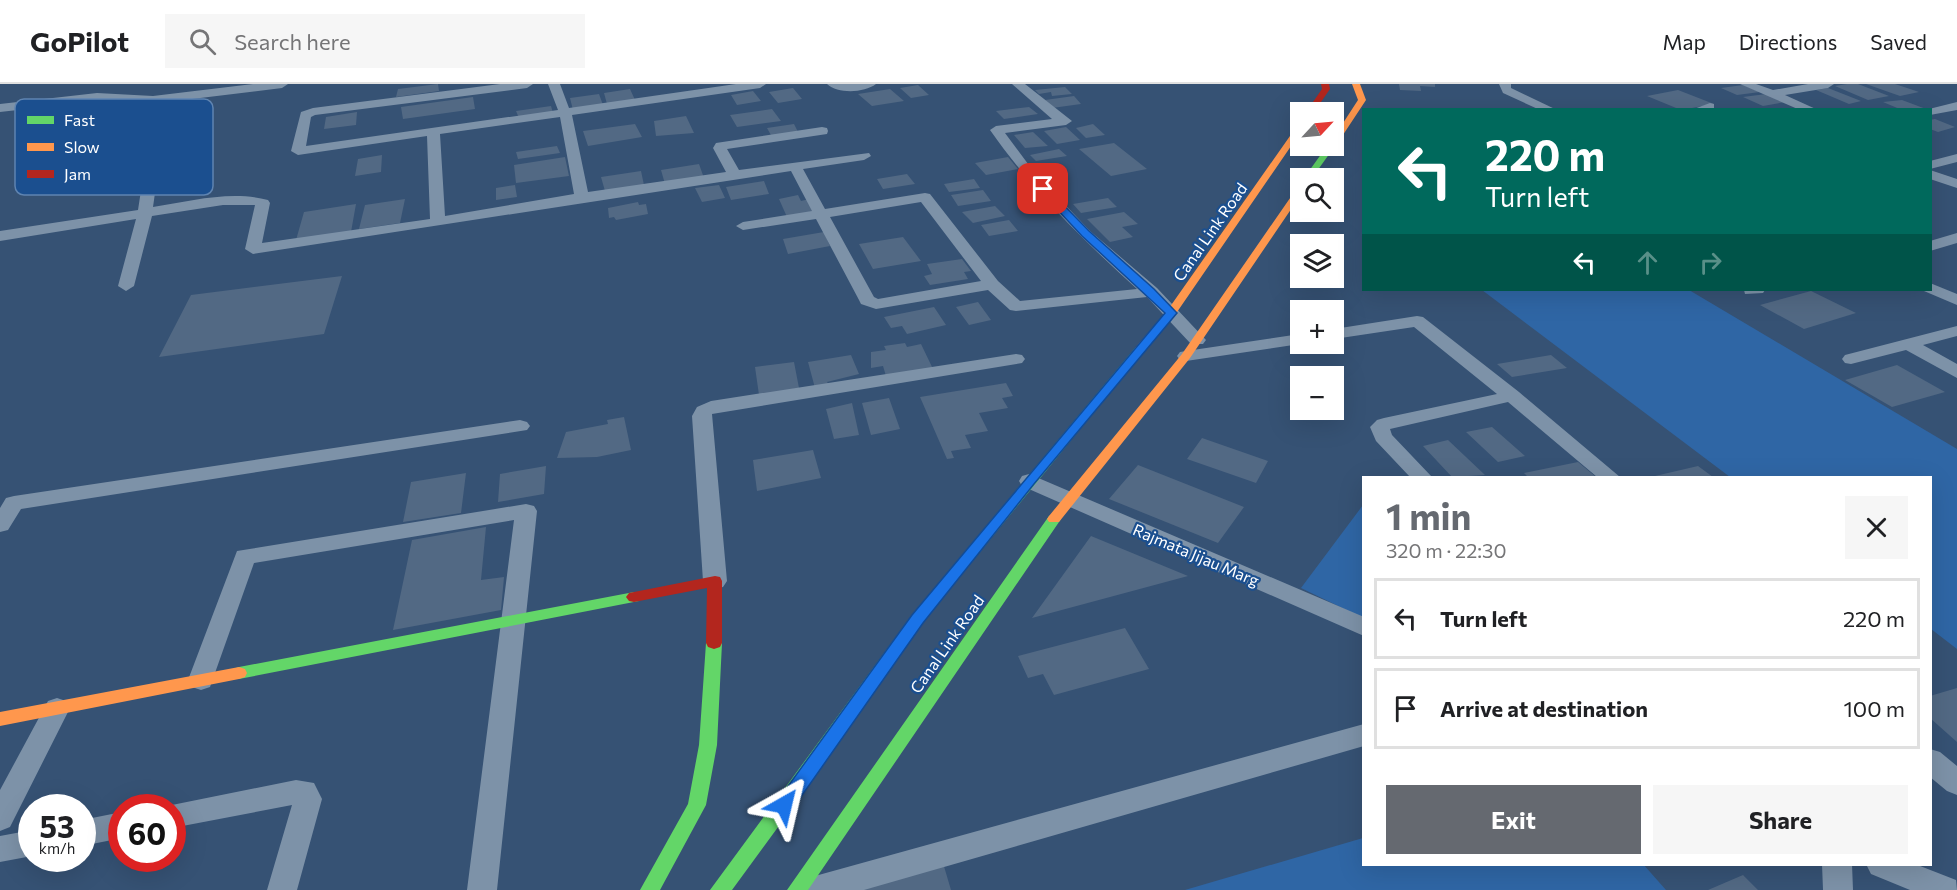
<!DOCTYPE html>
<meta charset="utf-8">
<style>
:root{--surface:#fff;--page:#f6f6f6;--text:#202124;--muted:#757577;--line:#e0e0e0;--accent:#656970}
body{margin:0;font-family:Commissioner,sans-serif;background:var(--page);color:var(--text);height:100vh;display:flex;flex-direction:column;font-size:22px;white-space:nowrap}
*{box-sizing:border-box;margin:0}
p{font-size:20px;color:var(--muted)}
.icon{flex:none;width:33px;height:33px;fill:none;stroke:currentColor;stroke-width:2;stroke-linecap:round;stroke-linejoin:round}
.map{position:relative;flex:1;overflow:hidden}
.sheet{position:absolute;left:1362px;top:392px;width:570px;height:390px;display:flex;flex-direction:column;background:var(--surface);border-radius:0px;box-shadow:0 6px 24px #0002}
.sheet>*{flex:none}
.hud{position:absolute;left:1362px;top:24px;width:570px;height:183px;border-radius:0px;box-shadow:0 6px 24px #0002;background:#00695c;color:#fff;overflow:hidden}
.needle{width:39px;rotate:64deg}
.buttons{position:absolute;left:1290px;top:18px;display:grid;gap:12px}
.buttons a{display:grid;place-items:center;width:54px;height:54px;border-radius:0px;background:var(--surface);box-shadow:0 6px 24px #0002;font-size:30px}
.speed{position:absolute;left:18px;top:710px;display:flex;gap:12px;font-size:30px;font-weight:700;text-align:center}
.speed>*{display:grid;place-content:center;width:78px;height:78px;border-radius:50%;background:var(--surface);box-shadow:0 6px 24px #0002;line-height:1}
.speed small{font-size:15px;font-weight:400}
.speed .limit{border:9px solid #d22;background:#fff;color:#111}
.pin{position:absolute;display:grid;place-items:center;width:51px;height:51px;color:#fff;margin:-26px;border-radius:12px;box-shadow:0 3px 9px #0006}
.me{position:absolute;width:66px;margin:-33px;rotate:37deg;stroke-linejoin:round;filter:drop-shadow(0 0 4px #0008)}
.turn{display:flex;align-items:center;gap:21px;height:126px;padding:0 24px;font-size:27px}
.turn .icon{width:78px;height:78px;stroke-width:2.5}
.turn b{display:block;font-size:42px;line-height:51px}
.lanes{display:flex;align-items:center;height:57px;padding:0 24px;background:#0003;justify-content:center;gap:30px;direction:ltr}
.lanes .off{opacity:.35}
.round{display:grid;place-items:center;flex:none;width:63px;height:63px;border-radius:0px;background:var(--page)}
.summary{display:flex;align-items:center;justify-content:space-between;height:102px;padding:0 24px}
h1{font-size:36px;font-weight:700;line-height:45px;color:var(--accent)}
.primary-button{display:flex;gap:12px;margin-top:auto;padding:12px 24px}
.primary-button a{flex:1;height:69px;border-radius:0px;background:var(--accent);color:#fff;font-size:24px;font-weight:700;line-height:69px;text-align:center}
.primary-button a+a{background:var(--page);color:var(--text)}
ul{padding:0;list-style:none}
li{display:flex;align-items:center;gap:18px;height:81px;margin:0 12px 9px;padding:0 12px;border:3px solid var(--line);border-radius:0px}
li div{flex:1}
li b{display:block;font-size:22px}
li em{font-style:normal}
header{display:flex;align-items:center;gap:36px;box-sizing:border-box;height:84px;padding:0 30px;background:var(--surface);border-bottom:2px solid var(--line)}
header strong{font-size:28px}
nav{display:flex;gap:33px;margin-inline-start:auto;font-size:21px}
.search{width:420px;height:54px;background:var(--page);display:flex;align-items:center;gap:15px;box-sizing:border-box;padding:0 21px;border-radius:0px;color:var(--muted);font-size:22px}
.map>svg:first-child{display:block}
.green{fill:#2f66a5}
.building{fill:#526984}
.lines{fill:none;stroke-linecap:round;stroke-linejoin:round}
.street{fill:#7d92a8;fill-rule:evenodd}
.fast{fill:#63d668;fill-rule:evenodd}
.slow{fill:#ff974d;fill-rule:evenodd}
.jam{fill:#b3261e;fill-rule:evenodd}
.route{fill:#1a73e8;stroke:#114b97;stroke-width:1.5}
.labels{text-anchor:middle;stroke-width:4.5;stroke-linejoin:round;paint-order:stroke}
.street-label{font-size:16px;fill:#fff;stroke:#1b4f8f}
.key{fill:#1b4f8f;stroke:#5f84b1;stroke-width:1.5}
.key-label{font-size:16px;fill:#fff}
</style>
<header>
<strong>GoPilot</strong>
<div class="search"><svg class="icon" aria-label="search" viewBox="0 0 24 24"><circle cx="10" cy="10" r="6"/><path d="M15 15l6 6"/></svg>Search here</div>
<nav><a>Map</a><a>Directions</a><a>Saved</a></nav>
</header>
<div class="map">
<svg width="1957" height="806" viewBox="0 0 1957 806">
<rect width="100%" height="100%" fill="#365274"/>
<!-- green -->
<path class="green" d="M1482,206H1689L1957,365V565L1931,545L1930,393H1730Z
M1363,421V534L1301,504Z
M1363,754L1364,780H1643L1666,806H1185Z"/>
<!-- building -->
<path class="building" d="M438,0L439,7L396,13L398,5Z
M1399,0H1435V3L1420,2L1421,7L1400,6Z
M1847,0H1858L1889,12L1868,16L1835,2Z
M1866,0H1895L1919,8L1900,12Z
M918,1L929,11L911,14L900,4Z
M1743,1L1760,8L1737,11L1721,4Z
M1065,3L1072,10L1052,12L1051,8L1039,10L1035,6Z
M793,4L802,15L778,19L769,8Z
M1828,4L1861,17L1849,20L1816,6Z
M630,5L635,16L607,20L604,9Z
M890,5L904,17L872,22L858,10Z
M1678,6L1714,20L1681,26L1647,12Z
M753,7L761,17L737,21L731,11Z
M599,10L603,21L573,26L570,14Z
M1766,10L1785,18L1763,22L1743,13Z
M1074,12L1081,20L1052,24L1045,16Z
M473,13L475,25L403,35L401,23Z
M1902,16L1926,25V26H1902L1883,18Z
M551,22L553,29L519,34L516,27Z
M1029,23L1038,30L1004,35L996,27Z
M772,25L781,37L737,43L730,31Z
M357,28L356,41L324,45L326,33Z
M686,32L694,49L656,52L654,37Z
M1935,35L1955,43L1938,48L1930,45V36Z
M635,40L642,53L588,62L583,47Z
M794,40L798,48L772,53L767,44Z
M1093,40L1105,51L1086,54L1076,44Z
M1066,43L1080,56L1057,60L1044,47Z
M1033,48L1048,62L1025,64L1014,51Z
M1114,59L1147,85L1111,92L1079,65Z
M557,62L560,69L518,75L516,68Z
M1059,65L1067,72L1036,77L1030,71Z
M382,71L381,88L355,92L358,75Z
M565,73L569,92L516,99L514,81Z
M1008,73L1018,85L986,91L975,79Z
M699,80L704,94L665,100L661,86Z
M641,87L644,101L605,107L601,93Z
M907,90L915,100L883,105L877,95Z
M974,95L980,104L949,108L944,100Z
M764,97L769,110L731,116L726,103Z
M515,101L517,113L496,116V104Z
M719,101L725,114L702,118L695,104Z
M983,106L991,117L958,122L951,111Z
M798,111L801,117L809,115L814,127L787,133L779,115Z
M1108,114L1117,123L1081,129L1073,120Z
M405,115L400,139L359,145L365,121Z
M638,118L639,121L646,120L648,130L616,136L614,133L609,134L608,124Z
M356,120L351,148L296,156L304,128Z
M995,122L1005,132L973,139L962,128Z
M1124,128L1138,140L1122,143L1133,153L1110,158L1087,135Z
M1009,136L1018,147L989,152L981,141Z
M824,148L830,162L788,170L783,155Z
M903,153L921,177L873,185L859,160Z
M962,175L971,187L964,188L968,195L930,201L924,192L932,190L927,180Z
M342,192L324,250L159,273L191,211Z
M1811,207L1856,229L1804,245L1760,221Z
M978,218L991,236L969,241L956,223Z
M934,223L946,241L907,250L902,242L891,244L884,233Z
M905,259L907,263L921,260L933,285L886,292L883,282L871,284V268L886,266L884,262Z
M851,271L859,290L827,298L829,301L815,304L808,278Z
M1551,271L1567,284L1512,293L1497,280Z
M794,278L799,304L759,311L755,283Z
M1897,281L1945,308L1892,323L1845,296Z
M1006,299L1013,312L1002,314L1008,324L979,329L988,347L965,351L971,364L951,367L954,374L947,375L920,313Z
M889,314L900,345L871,351L862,319Z
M852,319L859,351L834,355L826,325Z
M624,333L631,366L597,373L557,374L566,348L608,340L607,336Z
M1492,343L1525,372L1498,378L1466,348Z
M1202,354L1268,377L1256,399L1187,375Z
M1448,356L1485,391L1452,393L1423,362Z
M813,366L821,394L757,407L753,376Z
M1578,378L1596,393H1528L1524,389Z
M1138,381L1244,423L1218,459L1109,415Z
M546,382L544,410L498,418L500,390Z
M1698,382L1713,393H1655V392Z
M466,389L461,429L403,438L411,398Z
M486,443L481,496L504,493L501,526L393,546L412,456Z
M1091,452L1188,492L1032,534Z
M1125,544L1149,585L1054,611L1043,590L1028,594L1018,572Z
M1957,604V658L1930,634V612Z
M943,779L951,806H842Z
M1743,791L1758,806H1708Z"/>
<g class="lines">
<!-- street -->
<path class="street" d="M253,0H288L282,4L159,19L161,67L153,123C191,117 231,106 268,116L270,119L262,159L430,135L427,52L298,71L291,67L301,28L313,24L500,0H533L527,4L315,31L311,33L306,62L558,26L548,0H560L569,24L736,0H766L760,4L572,31L588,108L726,88L713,64L716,59L822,43L827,44L828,47L827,50L727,65L739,86L869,69L871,72L864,76L803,85L825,125L925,109L930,110L998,197L1020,217L1137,205C1082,155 1033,107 990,46L996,42L1052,35L1012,0H1025L1072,37L1066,41L1005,49L1034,88L1090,147L1157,204L1206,256L1203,260H1191L1147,213L1016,227L1010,226L988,206L876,225L861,220L859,216L816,135L743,146L736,142L743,138L812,127L791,87L253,170L245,165L255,121H223L152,132L134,202L126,207L118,202L136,135L0,157V147L138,126L147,67V19L97,17L0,28V20L97,9L153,12ZM560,33L574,110L445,132L440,50ZM921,118L981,197L878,215L874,213L830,133Z
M827,0H876C864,9 838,10 827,0Z
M1499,0H1511V4L1557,26H1540L1503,9Z
M1740,0H1756L1773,6L1808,0H1834L1828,4L1785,11L1818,26H1800Z
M1957,18V26L1930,31V26H1925Z
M1710,19L1714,20V26H1691Z
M1957,70V78L1930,85V77Z
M1930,86L1957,95V104L1930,95Z
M1957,149V159L1930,167V157Z
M1930,199L1957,210V221L1924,207L1923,206H1930Z
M1744,206H1765L1763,209L1745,210Z
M1417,232L1423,233L1519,308L1620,393H1597L1508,318L1390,345L1392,351L1432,393H1410L1376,357L1370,343L1377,336L1384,334L1497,310L1414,243L1334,255V245Z
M1957,242V252L1923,261L1957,280V294L1906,266L1851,280L1845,279L1842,275L1845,271Z
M1300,250V260H1303H1300L1186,277L1180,276L1177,272L1180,268L1186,267Z
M1016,270L1022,271L1025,275L1022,279L712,330L727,497L723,503L715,505L707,503L703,497L692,332L697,323L711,317Z
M520,336L527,338L530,342L527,346L21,425L8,446L0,448V424L6,414L14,412Z
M1029,390L1364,533V552L1022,402L1019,397L1022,392Z
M526,420L534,422L537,427L497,806H467L514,436L254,479L210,603L201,606L192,603L188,596L237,467Z
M57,614L66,617L70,624L10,743L0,747V706L48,617Z
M1364,640V662L864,806H800L804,796L815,792Z
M1930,665L1940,668L1957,682V711L1947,707L1930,693Z
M296,696L314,699L322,715L297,806H267L292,721L172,744V723H162Z
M122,728V754L82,762V736Z
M32,746V772L0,778V752Z
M1822,780H1852L1853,806H1823Z
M1866,780H1915L1956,796L1957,806H1910L1871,790Z"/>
<!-- fast -->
<path class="fast" d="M1334,60L1335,62L1312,94H1304L1327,62Z
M1139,263L1143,264V268L922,539L803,709L732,806H710L912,531L1135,264Z
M1054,430L1059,432L1061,435L1059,438L808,806H787L1049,432Z
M634,508L639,509L642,513L639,517L239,595L233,593L231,589L233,585L239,583Z
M714,553L720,555L722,559L717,661L706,721L660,806H640L688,720L699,661L706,559L708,555Z"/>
<!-- slow -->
<path class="slow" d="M1352,0H1360L1366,16L1337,60H1334V53L1358,16Z
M1297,42H1300V49L1175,231L1143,268H1135V264L1167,227Z
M1300,103V112L1190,274L1059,438H1049L1047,435L1049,432L1182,270L1297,104Z
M239,583L245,585L247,589L245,593L239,595L0,642V628Z"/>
<!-- jam -->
<path class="jam" d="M1321,0H1329L1330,5L1314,28H1306L1322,5Z
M715,492L720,493L722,497V559L720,563L714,565L708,563L706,559L707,504L634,518L629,517L626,513L629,509L634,508Z"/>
</g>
<!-- route -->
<path class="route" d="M1040,103H1046L1089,147L1154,205L1177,229L1034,400L923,539L791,727L784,729L778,727L775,721L778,716L912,531L1165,229L1082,152L1040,107Z"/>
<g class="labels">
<!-- street labels -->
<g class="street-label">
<text transform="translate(1210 148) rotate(-55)" y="6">Canal Link Road</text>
<text transform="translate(1196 471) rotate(23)" y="6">Rajmata Jijau Marg</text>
<text transform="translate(947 560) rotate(-55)" y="6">Canal Link Road</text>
</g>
</g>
<!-- legend -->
<rect x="15" y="15" width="198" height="96" rx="9" class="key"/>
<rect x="27" y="32" width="27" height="8" fill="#63d668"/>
<rect x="27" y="59" width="27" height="8" fill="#ff974d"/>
<rect x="27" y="86" width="27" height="8" fill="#b3261e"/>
<g class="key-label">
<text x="64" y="42">Fast</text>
<text x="64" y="69">Slow</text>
<text x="64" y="96">Jam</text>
</g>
</svg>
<div class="buttons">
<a><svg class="needle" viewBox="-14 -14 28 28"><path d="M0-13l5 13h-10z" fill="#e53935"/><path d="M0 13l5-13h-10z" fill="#757577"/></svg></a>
<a><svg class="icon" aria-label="search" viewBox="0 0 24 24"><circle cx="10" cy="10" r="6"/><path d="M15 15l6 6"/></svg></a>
<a><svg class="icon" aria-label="layers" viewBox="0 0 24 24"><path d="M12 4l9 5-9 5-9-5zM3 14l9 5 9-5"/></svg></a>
<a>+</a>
<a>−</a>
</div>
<div class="speed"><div>53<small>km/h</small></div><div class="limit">60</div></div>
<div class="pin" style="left:1043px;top:105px;background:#d93025"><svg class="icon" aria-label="arrive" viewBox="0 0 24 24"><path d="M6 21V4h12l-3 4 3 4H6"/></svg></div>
<svg class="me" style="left:784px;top:721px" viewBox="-20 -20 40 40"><path d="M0-17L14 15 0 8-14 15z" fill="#1a73e8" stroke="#fff" stroke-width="4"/></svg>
<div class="hud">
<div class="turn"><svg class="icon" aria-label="left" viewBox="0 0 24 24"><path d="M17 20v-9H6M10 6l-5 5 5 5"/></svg><div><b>220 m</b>Turn left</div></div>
<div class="lanes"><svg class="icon" aria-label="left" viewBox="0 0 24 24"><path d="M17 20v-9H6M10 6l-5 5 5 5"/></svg><svg class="icon off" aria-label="ahead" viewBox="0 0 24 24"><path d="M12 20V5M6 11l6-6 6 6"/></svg><svg class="icon off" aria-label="right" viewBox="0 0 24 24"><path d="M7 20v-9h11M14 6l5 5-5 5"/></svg></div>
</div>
<section class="sheet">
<div class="summary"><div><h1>1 min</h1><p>320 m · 22:30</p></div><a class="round"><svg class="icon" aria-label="close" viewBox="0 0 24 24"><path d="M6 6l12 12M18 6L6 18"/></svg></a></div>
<ul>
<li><svg class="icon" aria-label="left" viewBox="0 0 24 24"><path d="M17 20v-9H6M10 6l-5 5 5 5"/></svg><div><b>Turn left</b></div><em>220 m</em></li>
<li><svg class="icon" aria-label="arrive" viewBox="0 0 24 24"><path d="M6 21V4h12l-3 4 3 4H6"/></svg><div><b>Arrive at destination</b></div><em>100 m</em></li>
</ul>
<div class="primary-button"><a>Exit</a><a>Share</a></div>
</section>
</div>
